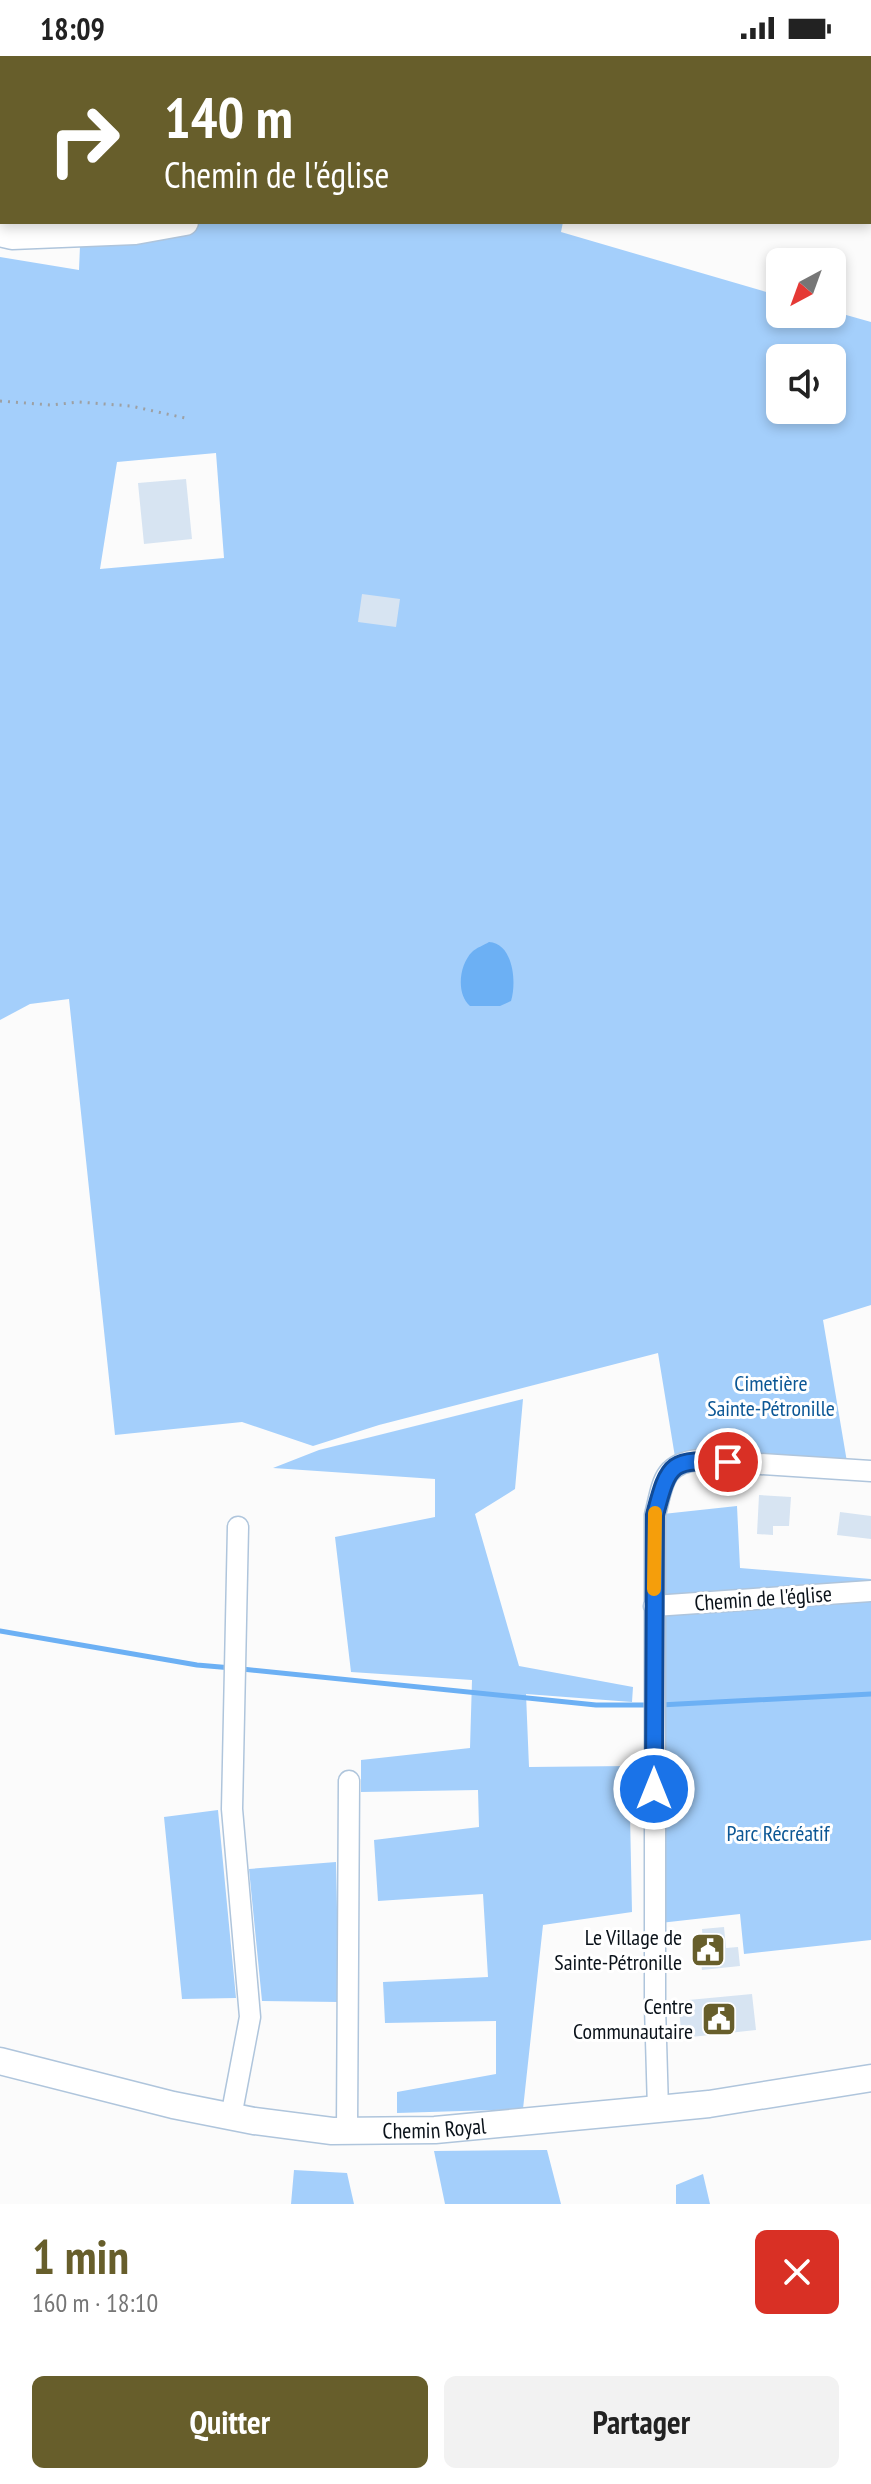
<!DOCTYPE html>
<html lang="fr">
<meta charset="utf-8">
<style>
:root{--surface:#fff;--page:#f2f2f2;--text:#222;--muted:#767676;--accent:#675e2b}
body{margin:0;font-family:"PT Sans Narrow",sans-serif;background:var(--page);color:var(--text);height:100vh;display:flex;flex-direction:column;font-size:30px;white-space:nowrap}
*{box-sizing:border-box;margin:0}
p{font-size:26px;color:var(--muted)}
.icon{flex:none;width:44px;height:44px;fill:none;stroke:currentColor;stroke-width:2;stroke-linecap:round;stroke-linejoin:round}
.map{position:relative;height:2148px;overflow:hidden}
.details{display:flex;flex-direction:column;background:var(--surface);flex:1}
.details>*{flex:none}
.banner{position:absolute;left:0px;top:0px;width:872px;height:168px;box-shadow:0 4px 12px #0003;background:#675e2b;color:#fff;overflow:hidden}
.needle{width:52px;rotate:221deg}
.tools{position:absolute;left:766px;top:192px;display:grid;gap:16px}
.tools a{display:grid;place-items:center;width:80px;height:80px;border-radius:12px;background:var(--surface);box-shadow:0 4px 12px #0003;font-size:40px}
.pin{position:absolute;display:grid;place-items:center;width:68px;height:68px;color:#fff;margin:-34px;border:4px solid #fff;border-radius:50%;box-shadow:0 2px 8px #0007}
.me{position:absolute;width:88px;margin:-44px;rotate:0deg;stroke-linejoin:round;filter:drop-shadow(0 0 6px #0008)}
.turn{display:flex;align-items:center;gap:28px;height:168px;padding:0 32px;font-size:36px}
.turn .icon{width:104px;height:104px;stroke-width:2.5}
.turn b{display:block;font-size:56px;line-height:68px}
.round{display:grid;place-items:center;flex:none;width:84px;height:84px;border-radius:12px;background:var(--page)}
.headline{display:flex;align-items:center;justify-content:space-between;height:136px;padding:0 32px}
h1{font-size:48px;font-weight:700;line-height:60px;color:var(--accent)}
.button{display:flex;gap:16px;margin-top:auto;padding:16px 32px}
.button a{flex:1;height:92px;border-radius:12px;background:var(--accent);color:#fff;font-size:32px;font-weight:700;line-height:92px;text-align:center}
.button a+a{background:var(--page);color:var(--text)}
.status{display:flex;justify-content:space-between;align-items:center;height:56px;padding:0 40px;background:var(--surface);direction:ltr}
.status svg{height:22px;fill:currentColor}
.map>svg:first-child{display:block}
.green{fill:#a4cffb;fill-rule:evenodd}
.water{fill:#6cb0f4}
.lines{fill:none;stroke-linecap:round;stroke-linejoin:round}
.stream{stroke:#6cb0f4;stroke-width:5}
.building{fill:#d7e4f2}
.minor-casing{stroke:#afc5dc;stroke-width:23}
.major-casing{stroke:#afc5dc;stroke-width:29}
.path{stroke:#9da0a3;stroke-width:3;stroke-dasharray:2 6;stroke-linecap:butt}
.minor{stroke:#fff;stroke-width:20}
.major{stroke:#fff;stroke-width:26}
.route-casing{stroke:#114b97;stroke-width:20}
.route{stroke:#1a73e8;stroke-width:14}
.slow{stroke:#f59e0b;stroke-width:14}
.labels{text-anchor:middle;stroke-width:6;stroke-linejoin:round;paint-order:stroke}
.park-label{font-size:22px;fill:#0c5795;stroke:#fff}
.street-label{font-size:22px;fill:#0a121a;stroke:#fff}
.poi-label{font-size:22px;fill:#0a121a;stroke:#fff;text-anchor:end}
</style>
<div class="status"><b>18:09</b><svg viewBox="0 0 49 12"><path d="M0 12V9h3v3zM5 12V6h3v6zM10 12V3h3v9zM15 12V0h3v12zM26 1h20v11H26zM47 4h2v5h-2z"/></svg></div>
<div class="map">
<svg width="871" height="2148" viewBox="0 0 871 2148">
<rect width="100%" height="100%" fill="#fbfbfb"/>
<!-- green -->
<path class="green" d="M71,0H595L71,2Z
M81,166H563L561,176L780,240V258H832V255L871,266V1249L823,1264L847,1406L675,1401L658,1297L379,1369L313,1390L242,1366L115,1379L69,943L30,948L0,964V201L79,214ZM780,302H832V354H780ZM216,397L224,502L100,513L117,406Z
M523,1343L515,1433L475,1458L519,1610L633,1631L632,1646L526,1638L529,1711L629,1710L632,1856L543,1869L523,2053L397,2057V2036L496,2018V1965L385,1967L383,1926L488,1921L483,1838L378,1845L374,1784L479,1771L478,1734L361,1736V1704L470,1692L472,1624L351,1616L335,1481L435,1461V1423L273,1412L319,1394Z
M737,1450L740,1512L871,1523V1884L744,1898L740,1858L660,1867L663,1458Z
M218,1754L236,1942L182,1943L164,1761Z
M336,1806L339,1946L262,1945L249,1813Z
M547,2094L561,2148H445L434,2095Z
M294,2114L347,2117L354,2148H291Z
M703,2118L710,2148H676V2129Z"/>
<!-- water -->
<path class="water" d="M489,886C513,887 517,926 511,945L500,950H470C456,938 459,909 472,896C476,892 484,889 489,886Z"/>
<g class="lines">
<!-- stream -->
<path class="stream" d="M0,1575L197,1609L232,1612
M242,1613L596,1649H650
M660,1649L871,1638"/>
</g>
<!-- building -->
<path class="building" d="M186,423L192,483L144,488L138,427Z
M362,538L400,543L396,571L358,566Z
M759,1439L791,1441L789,1470H773V1479L757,1478Z
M840,1456L871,1460V1483L837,1479Z
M724,1871L726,1892L738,1891L740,1910L702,1914L700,1898H704L702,1873Z
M752,1938L756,1974L682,1982L678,1945Z"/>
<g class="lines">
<!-- minor casing -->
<g class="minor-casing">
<path id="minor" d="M654,1550L871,1535
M658,2053L655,1950V1459C663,1428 662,1407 699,1404L871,1415
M231,2061L250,1961L232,1753L238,1471
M347,2075L349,1725"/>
</g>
<!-- major casing -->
<g class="major-casing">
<g id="major">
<path d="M870,123H871"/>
<path d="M0,177L12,180L135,175L185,166"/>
<path id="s1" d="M0,2005L173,2049L254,2065L332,2075L435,2074L658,2053L709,2048L871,2022"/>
</g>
</g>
<!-- path -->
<path class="path" d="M0,345L51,349L79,346L131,350L185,362"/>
<!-- minor -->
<use href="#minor" class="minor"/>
<!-- major -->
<use href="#major" class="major"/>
</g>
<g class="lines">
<!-- route casing -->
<g class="route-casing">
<path id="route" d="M654,1733L655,1459C669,1405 671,1403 728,1406"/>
</g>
<!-- route -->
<use href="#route" class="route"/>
<!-- slow -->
<path class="slow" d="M654,1533L655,1457"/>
</g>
<!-- icons -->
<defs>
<g id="civic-square" transform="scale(1.8)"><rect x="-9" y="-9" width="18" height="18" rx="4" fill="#675e2b" stroke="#fff"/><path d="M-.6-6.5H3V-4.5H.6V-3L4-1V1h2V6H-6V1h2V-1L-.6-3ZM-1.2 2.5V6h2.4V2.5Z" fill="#fff"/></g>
</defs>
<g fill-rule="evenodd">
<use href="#civic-square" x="708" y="1894"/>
<use href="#civic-square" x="719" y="1963"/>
</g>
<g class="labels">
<!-- park labels -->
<g class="park-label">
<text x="771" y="1335">Cimetière<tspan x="771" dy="25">Sainte-Pétronille</tspan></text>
<text x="778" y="1785">Parc Récréatif</text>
</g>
<!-- street labels -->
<g class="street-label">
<text transform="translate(763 1542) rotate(-4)" y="8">Chemin de l'église</text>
<text dy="8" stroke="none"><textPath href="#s1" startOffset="442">Chemin Royal</textPath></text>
</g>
<!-- poi labels -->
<g class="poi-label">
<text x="682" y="1889">Le Village de<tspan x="682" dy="25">Sainte-Pétronille</tspan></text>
<text x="693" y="1958">Centre<tspan x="693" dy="25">Communautaire</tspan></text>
</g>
</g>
</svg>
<div class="tools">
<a><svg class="needle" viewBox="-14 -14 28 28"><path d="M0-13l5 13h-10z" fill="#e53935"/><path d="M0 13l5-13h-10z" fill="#767676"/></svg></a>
<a><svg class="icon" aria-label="sound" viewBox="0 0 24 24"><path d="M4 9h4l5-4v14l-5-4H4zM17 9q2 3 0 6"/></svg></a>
</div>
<div class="pin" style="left:728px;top:1406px;background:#d93025"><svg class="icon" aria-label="arrive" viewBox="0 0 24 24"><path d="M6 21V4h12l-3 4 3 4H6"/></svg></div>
<svg class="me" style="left:654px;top:1733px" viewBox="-20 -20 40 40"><circle r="17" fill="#1a73e8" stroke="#fff" stroke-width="3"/><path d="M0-11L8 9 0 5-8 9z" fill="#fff"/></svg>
<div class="banner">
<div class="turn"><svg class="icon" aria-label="right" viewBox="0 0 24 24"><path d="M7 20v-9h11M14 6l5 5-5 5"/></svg><div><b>140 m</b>Chemin de l'église</div></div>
</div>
</div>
<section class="details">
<div class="headline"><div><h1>1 min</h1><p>160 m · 18:10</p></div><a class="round" style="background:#d93025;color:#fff"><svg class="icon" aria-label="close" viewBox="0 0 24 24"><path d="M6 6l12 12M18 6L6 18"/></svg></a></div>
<div class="button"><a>Quitter</a><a>Partager</a></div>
</section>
